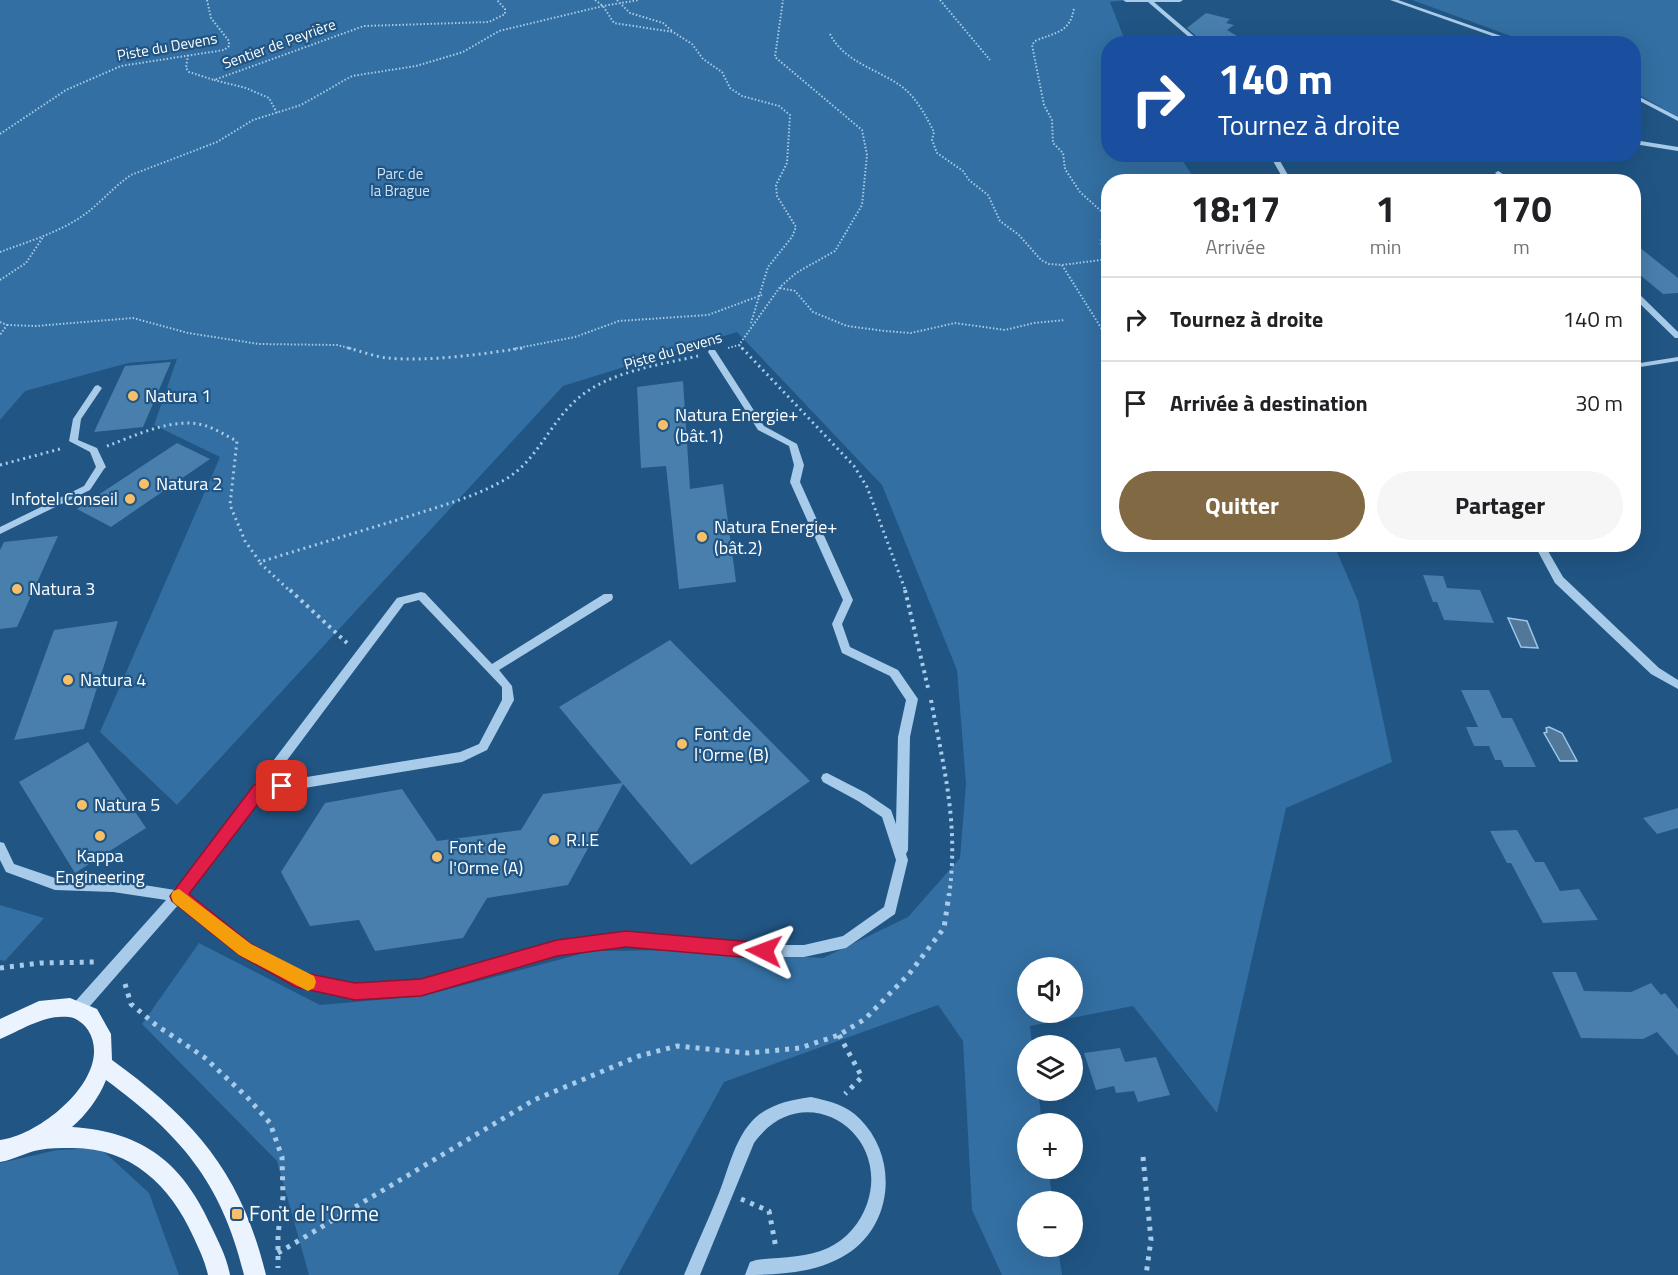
<!DOCTYPE html>
<html lang="fr">
<meta charset="utf-8">
<style>
:root{--surface:#fff;--page:#f6f6f6;--text:#202124;--muted:#757577;--line:#e0e0e0;--accent:#816943}
body{margin:0;font-family:"Titillium Web",sans-serif;background:var(--page);color:var(--text);height:100vh;display:flex;flex-direction:column;font-size:22px;white-space:nowrap}
*{box-sizing:border-box;margin:0}
p{font-size:20px;color:var(--muted)}
.icon{flex:none;width:33px;height:33px;fill:none;stroke:currentColor;stroke-width:2;stroke-linecap:round;stroke-linejoin:round}
.map{position:relative;flex:1;overflow:hidden}
.side{position:absolute;left:1101px;top:174px;width:540px;height:378px;display:flex;flex-direction:column;background:var(--surface);border-radius:24px;box-shadow:0 6px 24px #0002}
.side>*{flex:none}
.guide{position:absolute;left:1101px;top:36px;width:540px;height:126px;border-radius:24px;box-shadow:0 6px 24px #0002;background:#1a4fa0;color:#fff;overflow:hidden}
.fabs{position:absolute;left:1017px;top:957px;display:grid;gap:12px}
.fabs a{display:grid;place-items:center;width:66px;height:66px;border-radius:50%;background:var(--surface);box-shadow:0 6px 24px #0002;font-size:30px}
.pin{position:absolute;display:grid;place-items:center;width:51px;height:51px;color:#fff;margin:-26px;border-radius:12px;box-shadow:0 3px 9px #0006}
.me{position:absolute;width:66px;margin:-33px;rotate:273deg;stroke-linejoin:round;filter:drop-shadow(0 0 4px #0008)}
.turn{display:flex;align-items:center;gap:21px;height:126px;padding:0 18px;font-size:27px}
.turn .icon{width:78px;height:78px;stroke-width:2.5}
.turn b{display:block;font-size:42px;line-height:51px}
.eta{display:flex;justify-content:space-evenly;align-items:center;height:102px;text-align:center}
.eta b{font-size:36px;font-weight:700;line-height:42px}
.cta{display:flex;gap:12px;margin-top:auto;padding:12px 18px}
.cta a{flex:1;height:69px;border-radius:36px;background:var(--accent);color:#fff;font-size:24px;font-weight:700;line-height:69px;text-align:center}
.cta a+a{background:var(--page);color:var(--text)}
ul{padding:0;list-style:none}
li{display:flex;align-items:center;gap:18px;height:84px;padding:0 18px;border-top:2px solid var(--line)}
li div{flex:1}
li b{display:block;font-size:22px}
li em{font-style:normal}
.map>svg:first-child{display:block}
.green{fill:#336fa2;fill-rule:evenodd}
.water{fill:#517799;stroke:#9bc7eb;stroke-width:1.5}
.building{fill:#487fad}
.lines{fill:none;stroke-linecap:round;stroke-linejoin:round}
.path-far3{stroke:#a7cbe9;stroke-width:2;stroke-dasharray:1.5 2;stroke-linecap:butt}
.path-far2{stroke:#a7cbe9;stroke-width:3;stroke-dasharray:2 4;stroke-linecap:butt}
.path-far1{stroke:#a7cbe9;stroke-width:4;stroke-dasharray:3 4.5;stroke-linecap:butt}
.path{stroke:#a7cbe9;stroke-width:5;stroke-dasharray:4 6;stroke-linecap:butt}
.minor{fill:#a7cbe9;fill-rule:evenodd}
.major{fill:#ebf4fe;fill-rule:evenodd}
.route{fill:#e11d48;stroke:#92132f;stroke-width:1.5}
.slow{fill:#f59e0b}
.poi-dot{fill:#f7c068;stroke:#205584;stroke-width:2}
.labels{text-anchor:middle;stroke-width:4.5;stroke-linejoin:round;paint-order:stroke}
.far-street-label{font-size:15px;fill:#fff;stroke:#205584}
.far-park-label{font-size:15px;fill:#cce3f7;stroke:#205584}
.poi-label{font-size:18px;fill:#fff;stroke:#205584;text-anchor:start}
.near-poi-label{font-size:21px;fill:#fff;stroke:#205584;text-anchor:start}
</style>
<div class="map">
<svg width="1678" height="1275" viewBox="0 0 1678 1275">
<rect width="100%" height="100%" fill="#205584"/>
<!-- green -->
<path class="green" d="M0,0H1129L1110,2L1126,43L1108,44V154L1179,155L1196,181L1108,182V544L1334,545L1358,601L1392,762L1286,808L1217,1113L1133,1006L1030,1026L1032,1045L1028,1046V1090L1038,1091L1042,1123L1028,1124V1168L1048,1169L1053,1201L1028,1202V1246L1058,1247L1062,1275H1002L972,1210L963,1041L938,1005L724,1082L618,1275H309L277,1161L142,1024L199,943L320,1005L423,996L592,951L685,950L823,958L908,917L960,858L966,784L957,670L882,485L737,332L563,386L177,805L100,732L220,457L154,425L177,359L128,363L25,391L0,420ZM1028,968H1072V1012H1028Z
M1412,0H1678V117L1634,92V44L1530,43Z
M0,905L44,918L5,961L0,960Z
M100,1148L149,1193L179,1275H0V1163L57,1150Z"/>
<!-- water -->
<path class="water" d="M1508,618L1527,621L1538,648L1521,647Z
M1549,727L1562,733L1577,761H1560L1544,733L1547,732L1546,728Z"/>
<!-- building -->
<path class="building" d="M1206,13L1230,19L1226,23L1234,25L1227,30L1250,44H1205L1187,28Z
M1634,243L1678,278V293L1663,294L1634,270Z
M171,362L143,427L94,432L125,366Z
M683,381L690,489L723,484L736,582L679,589L666,466L641,468L637,387Z
M177,443L210,459L111,527L77,509Z
M58,536L17,627L0,629V550L4,542Z
M1423,575L1443,576L1447,588L1480,590L1494,623L1444,620L1437,602H1433Z
M118,621L84,729L14,740L54,630Z
M670,640L810,781L691,865L623,784L568,885L487,898L463,938L375,951L359,920L310,926L281,872L325,803L402,789L437,841L521,830L543,794L622,783L559,707Z
M1461,690H1489L1502,718H1512L1536,767H1504L1501,760H1495L1489,746H1474L1466,727H1478Z
M88,742L146,828L75,873L19,782Z
M1678,808V828L1657,834L1643,818Z
M1517,830L1535,862H1544L1560,891L1579,889L1598,920L1543,923L1511,863H1507L1490,831Z
M1552,972H1576L1584,991L1631,992L1651,983L1661,995L1665,993L1678,1009V1056L1657,1032L1643,1039L1581,1038Z
M1120,1048L1125,1062L1156,1057L1170,1095L1138,1102L1134,1091L1116,1093L1114,1086L1096,1090L1084,1053Z"/>
<g class="lines">
<!-- path-far3 -->
<path class="path-far3" d="M595,0L603,6L614,23L673,32L692,44L703,59L722,72L730,88L742,96L779,106L790,115L787,163L776,185L777,196L796,227L792,237L768,267L751,323
M617,0L630,13L663,23L672,31
M940,0L990,60
M830,34C844,62 877,69 901,86C916,97 926,116 934,132L932,140L937,153L963,171L969,180L988,195L1000,221L1019,235L1041,260L1049,264L1062,265L1101,260L1104,256L1101,242L1106,221L1101,211L1080,192L1065,169L1063,153L1053,143L1052,120L1044,105L1032,45L1035,41C1056,32 1070,33 1074,8
M188,55L186,68L189,72L214,80
M277,113L269,98L246,88L214,80L364,26L489,22L505,14V9L497,0
M0,134L66,90L121,66L224,50L229,46V41L211,18L207,0
M0,252C27,242 57,233 81,217C99,205 113,187 131,175L217,142L253,120L301,105L352,76L416,66L463,52L499,31L603,6L639,0
M1062,265L1103,331
M0,280L26,263L43,237
M780,288L795,291L813,312L847,326L885,331L911,333L955,323L1005,330L1034,323L1065,320
M0,322L7,325L0,335
M7,325L36,326L133,318L188,333L259,344L337,345L353,349
M739,345L743,349
M728,348L739,345L780,287L796,273L835,251L862,205L867,155L862,130L775,57L783,0
M513,349L575,337L619,321L708,315L762,295"/>
<!-- path-far2 -->
<path class="path-far2" d="M348,348C361,351 375,357 388,358C429,362 482,354 523,348
M742,348L854,466L867,487L906,592
M107,446C135,436 172,417 203,425C215,428 226,436 237,441L230,505L245,541L260,562C311,546 362,531 413,515C444,505 477,496 506,479C537,460 549,425 575,401C606,372 658,365 698,356
M0,465L60,449
M260,563L291,592"/>
<!-- path-far1 -->
<path class="path-far1" d="M290,590L347,643
M905,590L929,692
M931,700C944,769 959,825 949,896"/>
<!-- path -->
<path class="path" d="M0,968L40,963L94,962
M125,984L131,1004L156,1025L204,1057L247,1097L270,1123L282,1157L283,1197L278,1234V1268
M839,1035L862,1077L845,1094
M1143,1157L1151,1240L1146,1275
M741,1199L769,1211L776,1248
M278,1253L534,1100L639,1056L677,1046L748,1053L800,1048L839,1035L865,1019L909,974L944,928L949,894"/>
<!-- minor -->
<path class="minor" d="M1123,0H1183L1180,2H1154L1203,44H1197L1148,2H1126Z
M1390,0H1398L1524,44H1515Z
M1634,94L1678,117V121L1634,98Z
M1634,140L1678,147V151L1634,144Z
M1269,154H1276L1292,182H1285Z
M1498,171L1500,172L1513,182H1505L1495,173Z
M1634,292H1637L1678,332V338H1675L1634,298Z
M709,350H715L764,426L797,444L804,465L800,482L853,600L842,624L850,647L898,670L918,699L910,737L908,850L906,854L908,860L895,914L846,948L804,957H744L626,945L557,954L421,994L355,999L297,986L240,954L179,904L83,1014L78,1016L73,1014L71,1009L73,1004L166,900L113,892L55,890L6,872L0,860V842L4,843L14,864L55,878L113,880L175,890L397,598L421,592L425,593L492,664L604,594H612L613,597L612,600L499,670L512,686L514,700L487,750L462,762L262,795L186,895L250,946L304,975L355,985L421,980L557,942L626,933L744,945H804L843,936L884,907L896,860L882,817L858,801L823,782L821,778L823,774L827,773L866,793L891,810L896,824L898,737L906,700L890,676L842,653L832,624L843,600L790,482L794,465L789,446L758,430L708,352ZM419,600L502,687V700L479,744L460,752L270,783L404,604Z
M1678,357V361L1634,368V364Z
M98,385L102,388L81,419L78,440L97,448L106,467L104,469L90,490L0,534V527L84,486L96,467L90,452L69,441L73,419L95,386Z
M1534,544H1544L1563,577L1659,668L1678,680V689L1651,674L1555,583Z
M811,1097C829,1101 847,1105 860,1119C898,1157 894,1224 847,1254C818,1273 778,1275 745,1275L750,1262L756,1260C779,1257 807,1258 828,1248C847,1239 860,1223 867,1204C892,1131 802,1075 754,1143L700,1275H684C695,1248 708,1221 719,1193C729,1168 735,1137 755,1118C771,1104 790,1100 811,1097Z"/>
<!-- major -->
<path class="major" d="M70,998L97,1009L111,1034L112,1060C196,1121 241,1173 266,1275H244C222,1183 181,1135 106,1080C99,1098 86,1115 72,1127C144,1132 183,1163 212,1228C219,1243 227,1258 230,1275H208C205,1261 199,1249 193,1236C170,1185 130,1147 71,1148C61,1148 49,1148 39,1150C26,1152 14,1160 0,1162V1140C40,1136 116,1075 88,1030C84,1024 77,1018 69,1017C45,1014 21,1030 0,1039V1019L39,1001Z"/>
</g>
<!-- route -->
<path class="route" d="M282,780L287,782L289,786L287,791L264,796L189,894L251,944L305,973L355,983L421,979L557,940L626,931L764,943L770,945L773,951L770,957L764,959L626,947L557,956L421,996L355,1000L296,987L239,955L172,901L170,896L254,785Z"/>
<!-- slow -->
<path class="slow" d="M179,889L251,944L314,976L316,982L314,988L308,991L302,988L239,955L173,902L171,896L173,891Z"/>
<!-- markers -->
<g class="poi-dot">
<circle cx="133" cy="396" r="6"/>
<circle cx="663" cy="425" r="6"/>
<circle cx="144" cy="484" r="6"/>
<circle cx="130" cy="499" r="6"/>
<circle cx="702" cy="537" r="6"/>
<circle cx="17" cy="589" r="6"/>
<circle cx="68" cy="680" r="6"/>
<circle cx="682" cy="744" r="6"/>
<circle cx="82" cy="805" r="6"/>
<circle cx="100" cy="836" r="6"/>
<circle cx="554" cy="840" r="6"/>
<circle cx="437" cy="857" r="6"/>
<rect x="231" y="1208" width="12" height="12" rx="3"/>
</g>
<g class="labels">
<!-- far-street labels -->
<g class="far-street-label">
<text transform="translate(279 44) rotate(-20)" y="5">Sentier de Peyrière</text>
<text transform="translate(167 47) rotate(-10)" y="5">Piste du Devens</text>
<text transform="translate(673 351) rotate(-16)" y="5">Piste du Devens</text>
</g>
<!-- far-park labels -->
<g class="far-park-label">
<text x="400" y="179">Parc de<tspan x="400" dy="17">la Brague</tspan></text>
</g>
<!-- poi labels -->
<g class="poi-label">
<text x="145" y="402">Natura 1</text>
<text x="675" y="421">Natura Energie+<tspan x="675" dy="21">(bât.1)</tspan></text>
<text x="156" y="490">Natura 2</text>
<text x="118" y="505" text-anchor="end">Infotel Conseil</text>
<text x="714" y="533">Natura Energie+<tspan x="714" dy="21">(bât.2)</tspan></text>
<text x="29" y="595">Natura 3</text>
<text x="80" y="686">Natura 4</text>
<text x="694" y="740">Font de<tspan x="694" dy="21">l'Orme (B)</tspan></text>
<text x="94" y="811">Natura 5</text>
<text x="566" y="846">R.I.E</text>
<text x="449" y="853">Font de<tspan x="449" dy="21">l'Orme (A)</tspan></text>
<text x="100" y="862" text-anchor="middle">Kappa<tspan x="100" dy="21">Engineering</tspan></text>
</g>
<!-- near-poi labels -->
<g class="near-poi-label">
<text x="249" y="1221">Font de l'Orme</text>
</g>
</g>
</svg>
<div class="fabs">
<a><svg class="icon" aria-label="sound" viewBox="0 0 24 24"><path d="M4 9h4l5-4v14l-5-4H4zM17 9q2 3 0 6"/></svg></a>
<a><svg class="icon" aria-label="layers" viewBox="0 0 24 24"><path d="M12 4l9 5-9 5-9-5zM3 14l9 5 9-5"/></svg></a>
<a>+</a>
<a>−</a>
</div>
<div class="pin" style="left:282px;top:786px;background:#d93025"><svg class="icon" aria-label="arrive" viewBox="0 0 24 24"><path d="M6 21V4h12l-3 4 3 4H6"/></svg></div>
<svg class="me" style="left:764px;top:951px" viewBox="-20 -20 40 40"><path d="M0-17L14 15 0 8-14 15z" fill="#e11d48" stroke="#fff" stroke-width="4"/></svg>
<div class="guide">
<div class="turn"><svg class="icon" aria-label="right" viewBox="0 0 24 24"><path d="M7 20v-9h11M14 6l5 5-5 5"/></svg><div><b>140 m</b>Tournez à droite</div></div>
</div>
<section class="side">
<div class="eta">
<div><b>18:17</b><p>Arrivée</p></div>
<div><b>1</b><p>min</p></div>
<div><b>170</b><p>m</p></div>
</div>
<ul>
<li><svg class="icon" aria-label="right" viewBox="0 0 24 24"><path d="M7 20v-9h11M14 6l5 5-5 5"/></svg><div><b>Tournez à droite</b></div><em>140 m</em></li>
<li><svg class="icon" aria-label="arrive" viewBox="0 0 24 24"><path d="M6 21V4h12l-3 4 3 4H6"/></svg><div><b>Arrivée à destination</b></div><em>30 m</em></li>
</ul>
<div class="cta"><a>Quitter</a><a>Partager</a></div>
</section>
</div>
